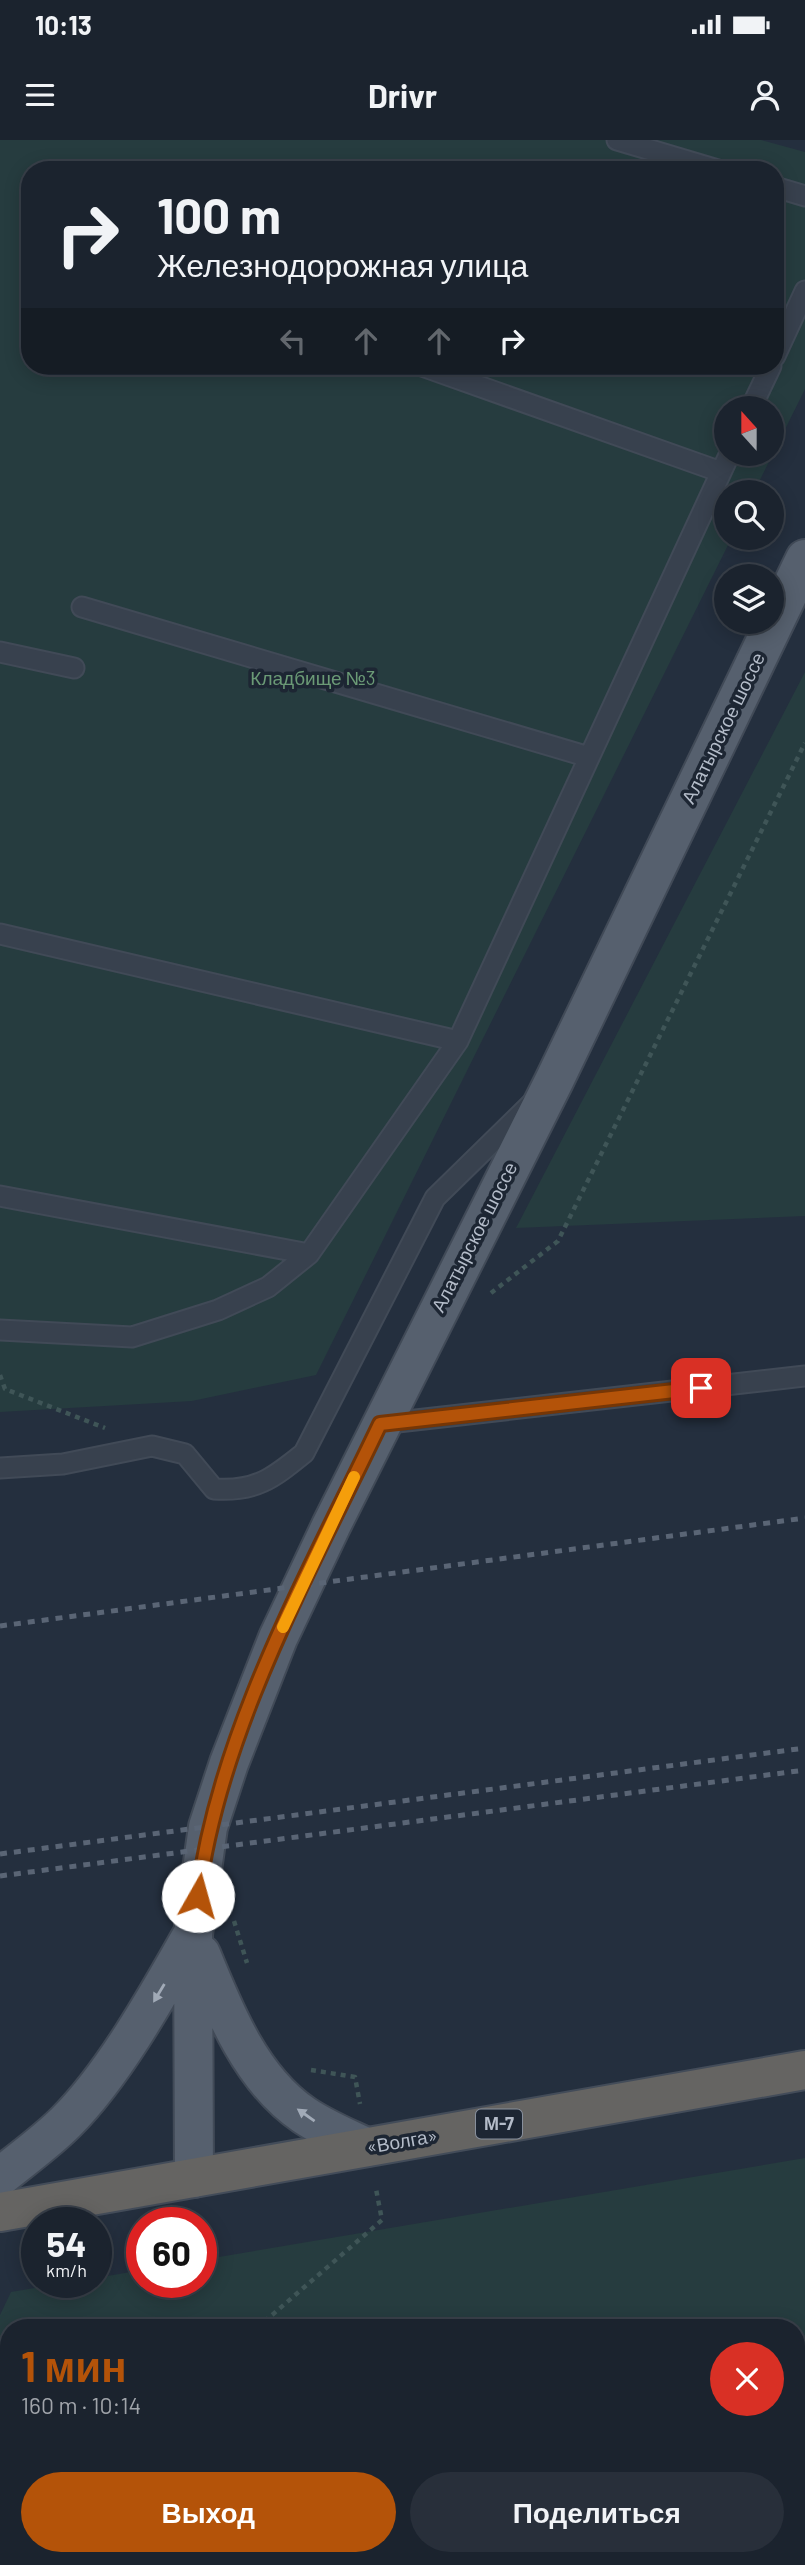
<!DOCTYPE html>
<html lang="ru">
<meta charset="utf-8">
<style>
:root{--surface:#1b232e;--page:#282f3a;--text:#f1f3f6;--muted:#a0a4aa;--line:#39404a;--accent:#b45309}
body{margin:0;font-family:Barlow,sans-serif;background:var(--page);color:var(--text);height:100vh;display:flex;flex-direction:column;font-size:26px;white-space:nowrap}
*{box-sizing:border-box;margin:0}
p{font-size:23px;color:var(--muted)}
.icon{flex:none;width:38px;height:38px;fill:none;stroke:currentColor;stroke-width:2;stroke-linecap:round;stroke-linejoin:round}
.map{position:relative;flex:1;overflow:hidden}
.details{position:absolute;left:0px;top:2179px;width:805px;height:247px;display:flex;flex-direction:column;background:var(--surface);border-radius:28px 28px 0 0;box-shadow:0 4px 18px #0003,0 0 0 2px var(--line)}
.details>*{flex:none}
.hud{position:absolute;left:21px;top:21px;width:763px;height:214px;border-radius:28px;box-shadow:0 4px 18px #0003,0 0 0 2px var(--line);background:#1b232e;color:var(--text);overflow:hidden}
.needle{width:46px;rotate:339deg}
.controls{position:absolute;left:714px;top:256px;display:grid;gap:14px}
.controls a{display:grid;place-items:center;width:70px;height:70px;border-radius:50%;background:var(--surface);box-shadow:0 4px 18px #0003,0 0 0 2px var(--line);font-size:35px}
.speed{position:absolute;left:21px;top:2067px;display:flex;gap:14px;font-size:35px;font-weight:700;text-align:center}
.speed>*{display:grid;place-content:center;width:91px;height:91px;border-radius:50%;background:var(--surface);box-shadow:0 4px 18px #0003,0 0 0 2px var(--line);line-height:1}
.speed small{font-size:18px;font-weight:400}
.speed .limit{border:10px solid #d22;background:#fff;color:#111}
.pin{position:absolute;display:grid;place-items:center;width:60px;height:60px;color:#fff;margin:-30px;border-radius:14px;box-shadow:0 4px 10px #0006}
.me{position:absolute;width:77px;margin:-38px;rotate:7deg;stroke-linejoin:round;filter:drop-shadow(0 0 5px #0008)}
.turn{display:flex;align-items:center;gap:24px;height:147px;padding:0 21px;font-size:32px}
.turn .icon{width:91px;height:91px;stroke-width:2.5}
.turn b{display:block;font-size:49px;line-height:60px}
.lanes{display:flex;align-items:center;height:66px;padding:0 21px;background:#0003;justify-content:center;gap:35px;direction:ltr}
.lanes .off{opacity:.35}
.round{display:grid;place-items:center;flex:none;width:74px;height:74px;border-radius:37px;background:var(--page)}
.head{display:flex;align-items:center;justify-content:space-between;height:119px;padding:0 21px}
h1{font-size:42px;font-weight:700;line-height:52px;color:var(--accent)}
.action{display:flex;gap:14px;margin-top:auto;padding:14px 21px}
.action a{flex:1;height:80px;border-radius:42px;background:var(--accent);color:#fff;font-size:28px;font-weight:700;line-height:80px;text-align:center}
.action a+a{background:var(--page);color:var(--text)}
.status{display:flex;justify-content:space-between;align-items:center;height:49px;padding:0 35px;background:var(--surface);direction:ltr}
.status svg{height:19px;fill:currentColor}
header{display:flex;justify-content:space-between;align-items:center;height:91px;padding:0 21px;background:var(--surface);font-size:32px;font-weight:700}
.map>svg:first-child{display:block}
.green{fill:#263c3f;fill-rule:evenodd}
.lines{fill:none;stroke-linecap:round;stroke-linejoin:round}
.service-casing{stroke:#414a57;stroke-width:23}
.primary-casing{stroke:#414a57;stroke-width:42}
.trunk-casing{stroke:#434c59;stroke-width:42}
.path{stroke:#3f5557;stroke-width:4.5;stroke-dasharray:5 5;stroke-linecap:butt}
.service{stroke:#38414e;stroke-width:19}
.primary{stroke:#56606e;stroke-width:38}
.trunk{stroke:#656462;stroke-width:38}
.rail{stroke:#5a6575;stroke-width:5;stroke-dasharray:7 7;stroke-linecap:butt}
.oneway{fill:#a1aab7}
.route-casing{stroke:#753606;stroke-width:18}
.route{stroke:#b45309;stroke-width:12}
.slow{stroke:#f59e0b;stroke-width:12}
.labels{text-anchor:middle;stroke-width:7;stroke-linejoin:round;paint-order:stroke}
.shield{fill:#1d2633;stroke:#878f9c;stroke-width:2}
.shield-label{font-size:18px;font-weight:bold;fill:#b4bcc9}
.park-label{font-size:19px;fill:#6b9a76;stroke:#1d2633}
.street-label{font-size:19px;fill:#b4bcc9;stroke:#1d2633}
</style>
<div class="status"><b>10:13</b><svg viewBox="0 0 49 12"><path d="M0 12V9h3v3zM5 12V6h3v6zM10 12V3h3v9zM15 12V0h3v12zM26 1h20v11H26zM47 4h2v5h-2z"/></svg></div>
<header><svg class="icon" aria-label="menu" viewBox="0 0 24 24"><path d="M4 6h16M4 12h16M4 18h16"/></svg>Drivr<svg class="icon" aria-label="person" viewBox="0 0 24 24"><circle cx="12" cy="8" r="4"/><path d="M4 21q1-7 8-7t8 7"/></svg></header>
<div class="map">
<svg width="805" height="2425" viewBox="0 0 805 2425">
<rect width="100%" height="100%" fill="#242f3e"/>
<!-- green -->
<path class="green" d="M0,0H761L805,12V249L754,352H726V397H732L316,1235L192,1261L0,1272ZM30,30H775V226H30ZM726,268H772V313H726Z
M805,532V1076L516,1088Z
M805,2018V2425H0V2175L11,2152L70,2142H96V2138L142,2130V2142H201V2120ZM9,2188H796V2417H9Z"/>
<g class="lines">
<!-- service casing -->
<g class="service-casing">
<path id="service" d="M617,0L718,30
M775,47L805,56
M775,216L805,151
M422,226L721,332
M751,268L771,226
M82,467L589,617
M0,512L74,528
M0,794L458,901
M0,1056L309,1114
M0,1190L132,1197L218,1170L268,1147L309,1114L458,901L730,313
M380,1284L805,1236
M0,1328L63,1324L152,1306L185,1314L214,1349C256,1352 273,1338 304,1313L435,1058L531,964"/>
</g>
<!-- primary casing -->
<g class="primary-casing">
<path id="primary" d="M201,1814C224,1871 251,1939 304,1975C323,1988 345,1997 366,2007
M0,2037C22,2019 46,2002 66,1982C114,1934 158,1855 192,1795
M194,2038L193,1794L208,1687L229,1623L278,1498L331,1386L554,941L805,419"/>
</g>
<!-- trunk casing -->
<g class="trunk-casing">
<path id="trunk" d="M0,2072L805,1930"/>
</g>
<!-- path -->
<path class="path" d="M491,1153L558,1101L805,603
M0,1235L5,1249L105,1288
M234,1781L247,1823
M311,1930L355,1937L360,1964
M257,2188L382,2080L376,2049
M214,2425L215,2417"/>
<!-- service -->
<use href="#service" class="service"/>
<!-- primary -->
<use href="#primary" class="primary"/>
<!-- trunk -->
<use href="#trunk" class="trunk"/>
<!-- rail -->
<path class="rail" d="M0,1486L805,1378
M0,1714L805,1608
M0,1736L805,1630"/>
</g>
<!-- one-way arrows -->
<defs><path id="oneway-solid" d="M-6-.8H1V-3.2L6.5 0L1 3.2V.8H-6Z" transform="scale(1.75)"/></defs>
<g class="oneway">
<use href="#oneway-solid" transform="translate(159 1853) rotate(121)"/>
<use href="#oneway-solid" transform="translate(306 1975) rotate(-145)"/>
</g>
<g class="lines">
<!-- route casing -->
<g class="route-casing">
<path id="route" d="M198,1756C219,1591 309,1433 380,1284L701,1248"/>
</g>
<!-- route -->
<use href="#route" class="route"/>
<!-- slow -->
<path class="slow" d="M283,1487L354,1337"/>
</g>
<g class="labels">
<!-- shield labels -->
<rect class="shield" x="476" y="1969.5" width="46" height="29" rx="5"/>
<g class="shield-label">
<text x="499" y="1990">М-7</text>
</g>
<!-- park labels -->
<g class="park-label">
<text x="313" y="545">Кладбище №3</text>
</g>
<!-- street labels -->
<g class="street-label">
<text transform="translate(723 588) rotate(-64)" y="7">Алатырское шоссе</text>
<text transform="translate(474 1097) rotate(-63)" y="7">Алатырское шоссе</text>
<text transform="translate(402 2001) rotate(-10)" y="7">«Волга»</text>
</g>
</g>
</svg>
<div class="controls">
<a><svg class="needle" viewBox="-14 -14 28 28"><path d="M0-13l5 13h-10z" fill="#e53935"/><path d="M0 13l5-13h-10z" fill="#a0a4aa"/></svg></a>
<a><svg class="icon" aria-label="search" viewBox="0 0 24 24"><circle cx="10" cy="10" r="6"/><path d="M15 15l6 6"/></svg></a>
<a><svg class="icon" aria-label="layers" viewBox="0 0 24 24"><path d="M12 4l9 5-9 5-9-5zM3 14l9 5 9-5"/></svg></a>
</div>
<div class="speed"><div>54<small>km/h</small></div><div class="limit">60</div></div>
<div class="pin" style="left:701px;top:1248px;background:#d93025"><svg class="icon" aria-label="arrive" viewBox="0 0 24 24"><path d="M6 21V4h12l-3 4 3 4H6"/></svg></div>
<svg class="me" style="left:198px;top:1756px" viewBox="-20 -20 40 40"><circle r="19" fill="#fff"/><path d="M0-13L10 11 0 6-10 11z" fill="#b45309"/></svg>
<div class="hud">
<div class="turn"><svg class="icon" aria-label="right" viewBox="0 0 24 24"><path d="M7 20v-9h11M14 6l5 5-5 5"/></svg><div><b>100 m</b>Железнодорожная улица</div></div>
<div class="lanes"><svg class="icon off" aria-label="left" viewBox="0 0 24 24"><path d="M17 20v-9H6M10 6l-5 5 5 5"/></svg><svg class="icon off" aria-label="ahead" viewBox="0 0 24 24"><path d="M12 20V5M6 11l6-6 6 6"/></svg><svg class="icon off" aria-label="ahead" viewBox="0 0 24 24"><path d="M12 20V5M6 11l6-6 6 6"/></svg><svg class="icon" aria-label="right" viewBox="0 0 24 24"><path d="M7 20v-9h11M14 6l5 5-5 5"/></svg></div>
</div>
<section class="details">
<div class="head"><div><h1>1 мин</h1><p>160 m · 10:14</p></div><a class="round" style="background:#d93025;color:#fff"><svg class="icon" aria-label="close" viewBox="0 0 24 24"><path d="M6 6l12 12M18 6L6 18"/></svg></a></div>
<div class="action"><a>Выход</a><a>Поделиться</a></div>
</section>
</div>
